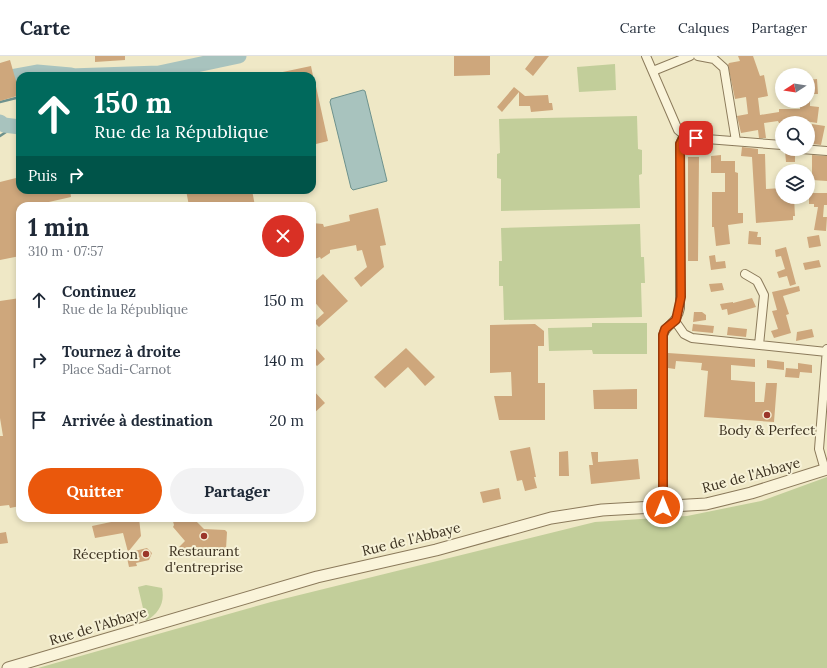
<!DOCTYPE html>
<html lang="fr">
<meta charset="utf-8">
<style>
:root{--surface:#fff;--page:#f2f2f3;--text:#1f2937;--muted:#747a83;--line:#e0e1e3;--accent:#ea580c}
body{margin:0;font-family:Lora,serif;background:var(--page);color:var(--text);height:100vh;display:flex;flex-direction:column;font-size:15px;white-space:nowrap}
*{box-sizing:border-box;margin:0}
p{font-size:13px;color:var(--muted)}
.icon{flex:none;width:22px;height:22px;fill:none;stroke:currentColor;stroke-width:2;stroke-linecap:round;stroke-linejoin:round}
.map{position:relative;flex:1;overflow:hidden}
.details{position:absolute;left:16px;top:146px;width:300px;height:320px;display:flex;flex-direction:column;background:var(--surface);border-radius:12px;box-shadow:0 2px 6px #0003}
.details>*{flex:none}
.hud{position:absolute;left:16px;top:16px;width:300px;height:122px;border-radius:12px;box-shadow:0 2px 6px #0003;background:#00695c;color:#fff;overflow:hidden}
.needle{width:26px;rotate:258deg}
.buttons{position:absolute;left:775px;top:12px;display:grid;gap:8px}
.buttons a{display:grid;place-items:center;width:40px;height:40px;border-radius:50%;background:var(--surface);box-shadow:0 2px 6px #0003;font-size:20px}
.pin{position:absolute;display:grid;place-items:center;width:34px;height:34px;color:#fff;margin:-17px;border-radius:8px;box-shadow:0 2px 6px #0006}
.me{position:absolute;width:44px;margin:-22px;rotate:0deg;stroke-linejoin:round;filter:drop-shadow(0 0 3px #0008)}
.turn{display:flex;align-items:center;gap:14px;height:84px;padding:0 12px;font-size:18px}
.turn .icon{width:52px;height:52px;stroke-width:2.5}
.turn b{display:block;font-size:28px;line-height:34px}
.then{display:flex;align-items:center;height:38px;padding:0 12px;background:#0003;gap:8px;font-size:15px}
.round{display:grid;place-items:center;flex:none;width:42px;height:42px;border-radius:21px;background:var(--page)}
.overview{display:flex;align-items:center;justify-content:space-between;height:68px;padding:0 12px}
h1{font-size:24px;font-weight:700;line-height:30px}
.action{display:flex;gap:8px;margin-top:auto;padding:8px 12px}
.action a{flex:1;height:46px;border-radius:24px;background:var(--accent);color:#fff;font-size:16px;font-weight:700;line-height:46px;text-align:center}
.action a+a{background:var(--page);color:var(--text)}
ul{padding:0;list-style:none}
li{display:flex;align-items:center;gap:12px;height:60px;padding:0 12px}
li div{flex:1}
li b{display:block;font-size:15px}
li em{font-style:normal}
header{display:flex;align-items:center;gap:24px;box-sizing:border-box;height:56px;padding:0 20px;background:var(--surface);border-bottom:1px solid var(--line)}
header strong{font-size:19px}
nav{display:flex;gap:22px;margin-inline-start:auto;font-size:14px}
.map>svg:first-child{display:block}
.green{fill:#c2ce9a}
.water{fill:#a8c3be;stroke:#6e928d}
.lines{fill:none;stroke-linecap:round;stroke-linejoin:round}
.stream{stroke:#6e928d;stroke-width:2.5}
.river{stroke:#a8c3be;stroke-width:15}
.building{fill:#cea77c}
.minor-casing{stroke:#8b7a5b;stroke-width:10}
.tertiary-casing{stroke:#8b7a5b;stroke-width:13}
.minor{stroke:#faf4da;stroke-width:8}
.tertiary{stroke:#faf4da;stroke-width:11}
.route-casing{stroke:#983908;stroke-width:10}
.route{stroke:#ea580c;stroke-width:7}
.poi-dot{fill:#9b362a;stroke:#f6f1d6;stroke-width:1.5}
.labels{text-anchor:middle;stroke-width:4;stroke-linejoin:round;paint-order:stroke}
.poi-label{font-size:14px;fill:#3b301f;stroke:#f6f1d6}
.street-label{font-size:14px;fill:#3b301f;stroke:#f6f1d6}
</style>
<header>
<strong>Carte</strong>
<nav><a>Carte</a><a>Calques</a><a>Partager</a></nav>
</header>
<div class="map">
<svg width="827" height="612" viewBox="0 0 827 612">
<rect width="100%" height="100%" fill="#efe8c6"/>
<!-- green -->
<path class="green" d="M615,8L616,34L579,36L577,11Z
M637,60L638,93L642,94V118L639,119L640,152L501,155V123L497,122V98L500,97L499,63Z
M640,168L641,201H644L645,227H641L642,261L504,264L503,230H499V205H502L501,172Z
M592,267H647V298H593L592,294L549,295L548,272L592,271Z
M827,421V612H38L271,546L595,466L687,460L761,445Z
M146,529L162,532C165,547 159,557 146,565L138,531Z"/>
<!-- water -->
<path class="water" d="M363,34L365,35L387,125L353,134L351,132L330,46L331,43Z"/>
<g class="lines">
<!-- stream -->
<path class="stream" d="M67,20L71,19
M0,46L20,41
M0,80L15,70"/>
<!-- river -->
<path class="river" d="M70,20L159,17L239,0
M0,23L37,16L71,19
M0,66L4,69L20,71"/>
</g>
<!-- building -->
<path class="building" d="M95,0H125V4L95,6Z
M454,0H490V19L454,20Z
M535,0H549L533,20L525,13Z
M738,0H753L760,20L764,19L768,40L758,42L760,59L779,56V53H800V45H810V50L819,51L817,67L793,63V65L786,67H779L778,65L764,67L766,82H759L758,74L741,77L737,60L748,58L746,41L735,43L728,9L729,7L740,5Z
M10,4L16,25L18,24L20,31V39L0,45V7Z
M311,10L313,20H278V17Z
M817,23L818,38H808V24Z
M312,26H315L328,85L312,89Z
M514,31L525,40L548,39L549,47H552L553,54L531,56L530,50H519V36L502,56L497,51Z
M812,68L825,70L821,89L813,88L814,82L810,81Z
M742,91L758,93V98H765L766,133L782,132V141H794L795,160H793V164L756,167L752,101L741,100Z
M785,95H795V106H786Z
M721,99V105H735V116L738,117V157H743V167L728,169L730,188L716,190L714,171H712V136H725V117H711V100Z
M812,99L827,100V125L812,124Z
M688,101H699L698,205H688Z
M20,121V134H70L71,141L40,148V150H20V200L0,204V126Z
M186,134H252L255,150H189Z
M809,137H827V149H824L823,161H827L826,175L814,174L818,151H814V148H809Z
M378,152L386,189L380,190L384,211L361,231L354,222L367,211L362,194L357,195L356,189L330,194V197L321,203L320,201L312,204V167L323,168L324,171L350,165L349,159Z
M749,175L758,176L757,181H761V189L748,188Z
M819,179L821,190L809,192L807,181Z
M786,191L796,228L790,230L787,220L779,222L777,216L785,213L781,200L776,201L775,194Z
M715,199L716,206L725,205L726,212L711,214L709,200Z
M819,204L821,211L805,214L803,207Z
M323,218L348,245L319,271L314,266L324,257L312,243V228Z
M722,227L724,234L711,236L709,228Z
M799,230L800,235L783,240L789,258L786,259L791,277L774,282L771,275L778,273L772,255L777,254L772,236Z
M20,242V300L16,301L20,325V450L10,452L9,449L0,450V380H3L0,362V245Z
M752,242L756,251L728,259L727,253L722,254L720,248L733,246V247Z
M694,256H702L706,259V264L693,266Z
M535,268L544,275V290H538V327H545V364H499L494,340H512L511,316L490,317V269Z
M693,268L714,270L713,277L692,275Z
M728,271L747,273L746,281L727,279Z
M812,273L814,281L796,285L797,276Z
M312,288L325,303L317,310L312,305Z
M406,292L435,321L425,330L408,311L385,332L374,321Z
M668,297L755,303V311L731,309V324L755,326V346H764L766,327H777L774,366L704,361L708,315L701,314L702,307L676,305L675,313L668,312Z
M767,304L784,306V314L767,312Z
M798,307L812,309V317L800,316L799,322L785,321L786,312L798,313Z
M312,333L325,347L312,359Z
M637,333V353H594L593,334Z
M530,391L536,421H534L537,432L525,435L522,424L517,425L510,395Z
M568,395L569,420H559V396Z
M591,396H598V406L638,403L640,423L591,428L589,409H593Z
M499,432L501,443L483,447L480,436Z
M130,462H139L141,480L128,496L123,477L95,482L92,470Z
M172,462H193L204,473L225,474L227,476L226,493L224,494H205V502L195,501L185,496L179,491L185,485L173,471L174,469Z
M6,476L8,487L0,488V477Z
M147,492L152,497L149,504L136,507L137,510L129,511L126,497Z"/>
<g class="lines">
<!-- minor casing -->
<g class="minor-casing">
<path id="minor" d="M646,0L678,74L684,79L694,82L782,89
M698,0L714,3L724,12L736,85
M653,15L690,0
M801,93L827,95
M745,218L757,225L764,239L759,289
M675,265L684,278L692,282L827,296
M825,414L819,393L827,293
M663,451V279C667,267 677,268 680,252V88L684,79"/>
</g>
<!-- tertiary casing -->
<g class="tertiary-casing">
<path id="tertiary" d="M8,612L317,521L436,494L551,462L602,454L706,448L751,437L827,413"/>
</g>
<!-- minor -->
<use href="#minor" class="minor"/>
<!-- tertiary -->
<use href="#tertiary" class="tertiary"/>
</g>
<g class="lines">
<!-- route casing -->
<g class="route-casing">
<path id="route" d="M663,451V279L665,273L676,264L681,241L680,88L684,80L696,82"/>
</g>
<!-- route -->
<use href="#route" class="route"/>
</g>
<!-- markers -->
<g class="poi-dot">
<circle cx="767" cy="359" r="4"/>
<circle cx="204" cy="480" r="4"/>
<circle cx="146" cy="498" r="4"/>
</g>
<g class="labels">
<!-- poi labels -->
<g class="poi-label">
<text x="767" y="379">Body &amp; Perfect</text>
<text x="204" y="500">Restaurant<tspan x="204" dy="16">d'entreprise</tspan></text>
<text x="138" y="503" text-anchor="end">Réception</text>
</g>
<!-- street labels -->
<g class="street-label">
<text transform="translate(751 419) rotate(-15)" y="5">Rue de l'Abbaye</text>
<text transform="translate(411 483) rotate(-14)" y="5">Rue de l'Abbaye</text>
<text transform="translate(98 570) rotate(-17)" y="5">Rue de l'Abbaye</text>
</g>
</g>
</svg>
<div class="buttons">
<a><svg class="needle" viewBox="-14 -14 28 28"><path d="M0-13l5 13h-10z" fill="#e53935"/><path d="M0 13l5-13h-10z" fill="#747a83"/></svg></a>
<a><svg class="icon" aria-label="search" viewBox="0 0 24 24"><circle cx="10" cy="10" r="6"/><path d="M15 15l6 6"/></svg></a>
<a><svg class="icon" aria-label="layers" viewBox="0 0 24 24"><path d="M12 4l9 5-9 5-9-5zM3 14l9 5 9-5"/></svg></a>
</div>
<div class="pin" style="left:696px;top:82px;background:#d93025"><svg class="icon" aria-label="arrive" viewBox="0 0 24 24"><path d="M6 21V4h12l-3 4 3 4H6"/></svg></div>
<svg class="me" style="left:663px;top:451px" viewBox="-20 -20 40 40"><circle r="17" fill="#ea580c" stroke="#fff" stroke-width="3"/><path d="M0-11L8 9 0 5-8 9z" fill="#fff"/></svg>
<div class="hud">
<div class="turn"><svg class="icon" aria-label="ahead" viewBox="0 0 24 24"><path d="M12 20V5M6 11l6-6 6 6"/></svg><div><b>150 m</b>Rue de la République</div></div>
<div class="then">Puis<svg class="icon" aria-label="right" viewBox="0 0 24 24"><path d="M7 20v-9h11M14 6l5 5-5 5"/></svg></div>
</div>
<section class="details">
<div class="overview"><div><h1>1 min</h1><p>310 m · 07:57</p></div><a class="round" style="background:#d93025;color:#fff"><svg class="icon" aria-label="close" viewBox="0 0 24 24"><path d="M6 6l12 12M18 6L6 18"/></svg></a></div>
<ul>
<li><svg class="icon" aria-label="ahead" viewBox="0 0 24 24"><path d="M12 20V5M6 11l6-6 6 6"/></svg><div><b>Continuez</b><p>Rue de la République</p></div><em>150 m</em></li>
<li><svg class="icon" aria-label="right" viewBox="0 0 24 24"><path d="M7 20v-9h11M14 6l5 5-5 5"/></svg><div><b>Tournez à droite</b><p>Place Sadi-Carnot</p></div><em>140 m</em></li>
<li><svg class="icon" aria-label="arrive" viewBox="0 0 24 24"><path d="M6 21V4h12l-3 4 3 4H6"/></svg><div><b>Arrivée à destination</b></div><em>20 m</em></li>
</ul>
<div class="action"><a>Quitter</a><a>Partager</a></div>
</section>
</div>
